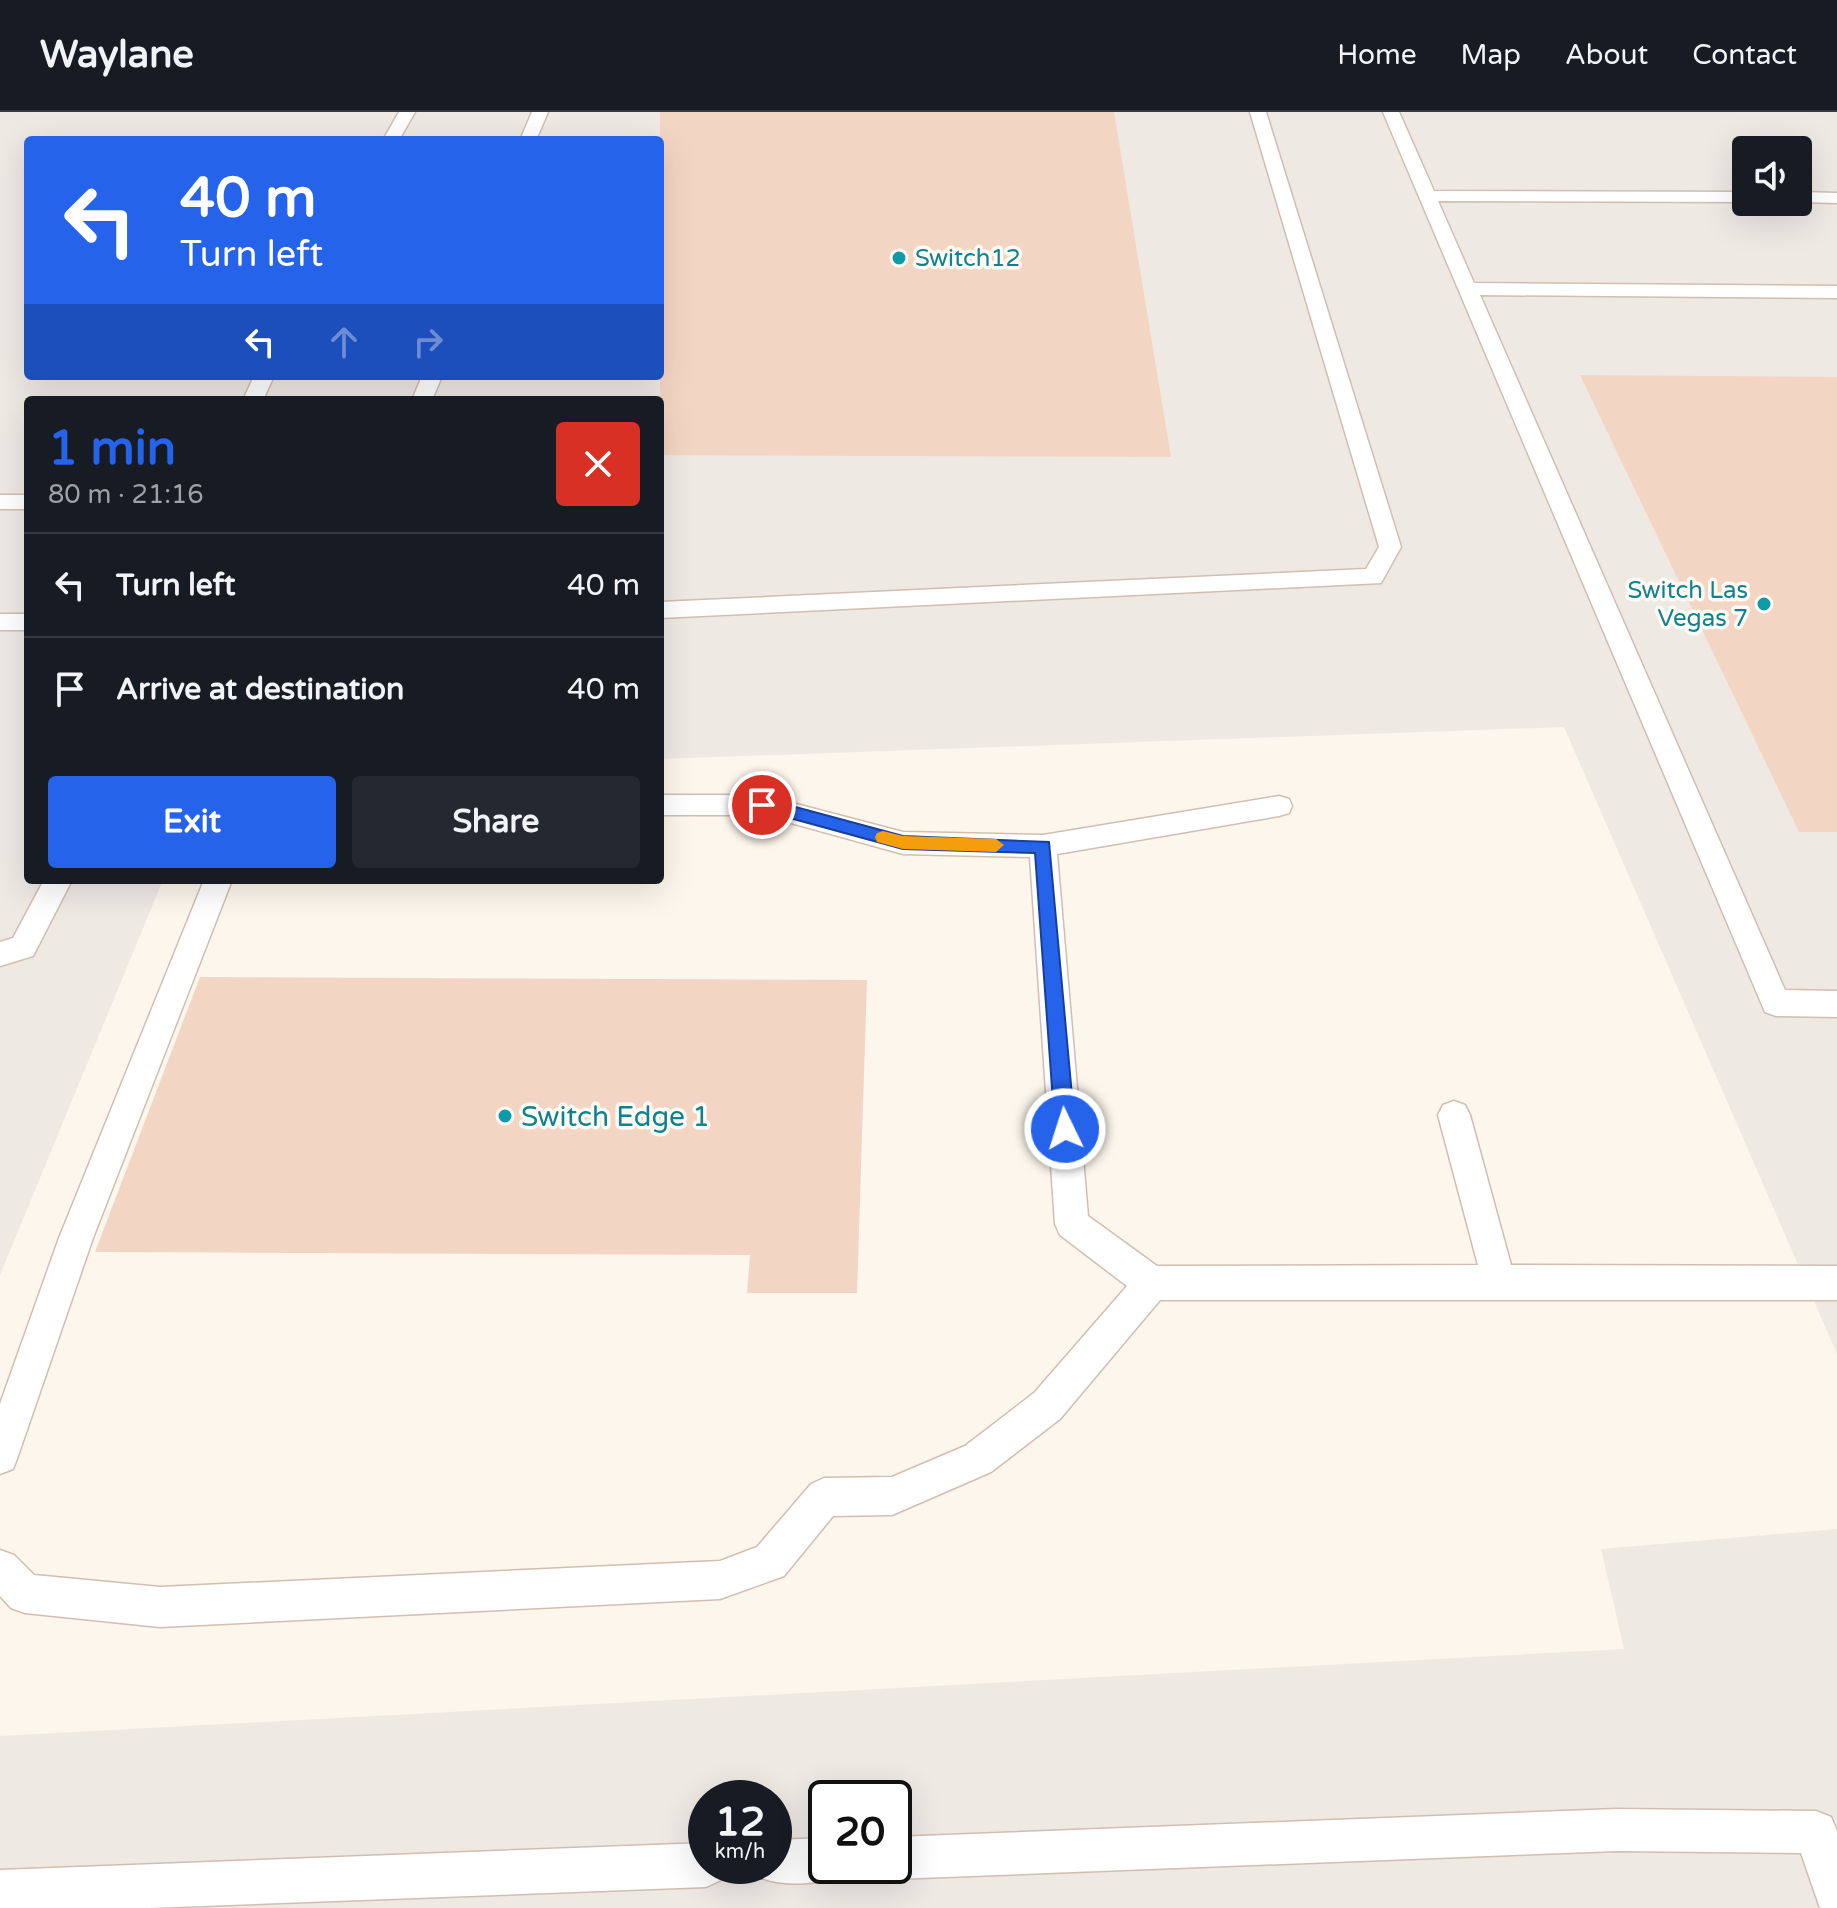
<!DOCTYPE html>
<meta charset="utf-8">
<style>
:root{--surface:#171b24;--page:#242831;--text:#f1f3f6;--muted:#9ea1a6;--line:#363941;--accent:#2563eb}
body{margin:0;font-family:"Varela Round",sans-serif;background:var(--page);color:var(--text);height:100vh;display:flex;flex-direction:column;font-size:30px;white-space:nowrap}
*{box-sizing:border-box;margin:0}
p{font-size:26px;color:var(--muted)}
.icon{flex:none;width:44px;height:44px;fill:none;stroke:currentColor;stroke-width:2;stroke-linecap:round;stroke-linejoin:round}
.map{position:relative;flex:1;overflow:hidden}
.panel{position:absolute;left:24px;top:284px;width:640px;height:488px;display:flex;flex-direction:column;background:var(--surface);border-radius:8px;box-shadow:0 8px 32px #0002}
.panel>*{flex:none}
.hud{position:absolute;left:24px;top:24px;width:640px;height:244px;border-radius:8px;box-shadow:0 8px 32px #0002;background:#2563eb;color:#fff;overflow:hidden}
.controls{position:absolute;left:1732px;top:24px;display:grid;gap:16px}
.controls a{display:grid;place-items:center;width:80px;height:80px;border-radius:8px;background:var(--surface);box-shadow:0 8px 32px #0002;font-size:40px}
.speed{position:absolute;left:688px;top:1668px;display:flex;gap:16px;font-size:40px;font-weight:700;text-align:center}
.speed>*{display:grid;place-content:center;width:104px;height:104px;border-radius:50%;background:var(--surface);box-shadow:0 8px 32px #0002;line-height:1}
.speed small{font-size:20px;font-weight:400}
.speed .limit{border:4px solid #111;border-radius:12px;background:#fff;color:#111}
.pin{position:absolute;display:grid;place-items:center;width:68px;height:68px;color:#fff;margin:-34px;border:4px solid #fff;border-radius:50%;box-shadow:0 2px 8px #0007}
.me{position:absolute;width:88px;margin:-44px;rotate:356deg;stroke-linejoin:round;filter:drop-shadow(0 0 6px #0008)}
.turn{display:flex;align-items:center;gap:28px;height:168px;padding:0 24px;font-size:36px}
.turn .icon{width:104px;height:104px;stroke-width:2.5}
.turn b{display:block;font-size:56px;line-height:68px}
.lanes{display:flex;align-items:center;height:76px;padding:0 24px;background:#0003;justify-content:center;gap:40px;direction:ltr}
.lanes .off{opacity:.35}
.round{display:grid;place-items:center;flex:none;width:84px;height:84px;border-radius:8px;background:var(--page)}
.overview{display:flex;align-items:center;justify-content:space-between;height:136px;padding:0 24px}
h1{font-size:48px;font-weight:700;line-height:60px;color:var(--accent)}
.primary-button{display:flex;gap:16px;margin-top:auto;padding:16px 24px}
.primary-button a{flex:1;height:92px;border-radius:8px;background:var(--accent);color:#fff;font-size:32px;font-weight:700;line-height:92px;text-align:center}
.primary-button a+a{background:var(--page);color:var(--text)}
ul{padding:0;list-style:none}
li{display:flex;align-items:center;gap:24px;height:104px;padding:0 24px;border-top:2px solid var(--line)}
li div{flex:1}
li b{display:block;font-size:30px}
li em{font-style:normal}
header{display:flex;align-items:center;gap:48px;box-sizing:border-box;height:112px;padding:0 40px;background:var(--surface);border-bottom:2px solid var(--line)}
header strong{font-size:38px}
nav{display:flex;gap:44px;margin-inline-start:auto;font-size:28px}
.map>svg:first-child{display:block}
.industrial{fill:#efe9e4;fill-rule:evenodd}
.building{fill:#f3d5c3}
.lines{fill:none;stroke-linecap:round;stroke-linejoin:round}
.lane-casing{stroke:#d1beb0;stroke-width:3}
.lane{fill:#fff;fill-rule:evenodd}
.route{fill:#2563eb;stroke:#184099;stroke-width:2}
.slow{fill:#f59e0b}
.culture-dot{fill:#0f9aa8;stroke:#fffaf3;stroke-width:3}
.labels{text-anchor:middle;stroke-width:7;stroke-linejoin:round;paint-order:stroke}
.far-culture-label{font-size:24px;fill:#0d838f;stroke:#fffaf3;text-anchor:start}
.culture-label{font-size:28px;fill:#0d838f;stroke:#fffaf3;text-anchor:start}
</style>
<header>
<strong>Waylane</strong>
<nav><a>Home</a><a>Map</a><a>About</a><a>Contact</a></nav>
</header>
<div class="map">
<svg width="1837" height="1796" viewBox="0 0 1837 1796">
<rect width="100%" height="100%" fill="#fdf6ec"/>
<!-- industrial -->
<path class="industrial" d="M0,0H1837V1242L1564,615L660,647V288H28V768H163L0,1163ZM28,28H660V264H28ZM1746,38H1798V90H1746Z
M1837,1417V1796H0V1624L1624,1537L1601,1437ZM706,1686H774V1754H706ZM826,1686H894V1754H826Z"/>
<!-- building -->
<path class="building" d="M660,0H1114L1171,345L660,343Z
M1580,263L1837,265V720H1799Z
M200,865L867,868L857,1181H747L750,1143L95,1140Z"/>
<g class="lines">
<!-- lane casing -->
<g class="lane-casing">
<path id="lane" d="M399,0H415L399,28H383Z
M532,0H548L536,28H520Z
M1250,0H1266L1401,435L1381,471L660,506V490L1366,457L1379,435Z
M1383,0H1399L1434,79L1746,80V90L1438,89L1474,171L1837,174V186L1480,183L1785,878L1837,879V905L1776,904L1765,900Z
M1798,80L1837,81V91L1797,90Z
M254,264H274L263,288H243Z
M422,264H442L432,288H412Z
M0,383H28V397H0Z
M0,502H28V518H0Z
M660,683H762L903,720L1043,723L1279,684L1289,687L1292,694L1289,701L1279,704L1057,742L1088,1104L1157,1154L1478,1153L1438,1003L1443,993L1454,989L1465,993L1470,1003L1511,1153L1837,1154V1188H1160L1060,1307L991,1360L892,1403L833,1404L784,1464L720,1487L160,1515L25,1501L11,1496L0,1484V1438L14,1443L34,1463L160,1475L720,1449L757,1435L811,1372L824,1366L892,1365L965,1334L1034,1281L1127,1174L1060,1123L1055,1112L1030,745L903,742L762,703H660Z
M44,768H72L33,844L0,854V830L13,826Z
M204,768H232L93,1126L18,1344L13,1357L0,1362V1292L59,1126Z
M1617,1697L1816,1699L1831,1705L1837,1719V1796H1820L1801,1741L1617,1739L894,1767L879,1761L876,1754H894V1725Z
M826,1726V1754H845L841,1763C817,1773 783,1775 759,1765L754,1754H774V1728Z
M706,1731V1754H727L721,1768L706,1775L149,1796H0V1758Z"/>
</g>
<!-- lane -->
<use href="#lane" class="lane"/>
</g>
<!-- route -->
<path class="route" d="M762,686L903,724L1049,730L1075,1017L1072,1024L1065,1026L1058,1024L1055,1017L1035,741L903,737L757,697L754,693Z"/>
<!-- slow -->
<path class="slow" d="M883,719L903,724L996,727L1004,733L996,740L903,737L877,730L875,725L877,721Z"/>
<!-- markers -->
<g class="culture-dot">
<circle cx="899" cy="146" r="8"/>
<circle cx="1764" cy="492" r="8"/>
<circle cx="505" cy="1004" r="8"/>
</g>
<g class="labels">
<!-- far-culture labels -->
<g class="far-culture-label">
<text x="915" y="154">Switch12</text>
<text x="1748" y="486" text-anchor="end">Switch Las<tspan x="1748" dy="28">Vegas 7</tspan></text>
</g>
<!-- culture labels -->
<g class="culture-label">
<text x="521" y="1014">Switch Edge 1</text>
</g>
</g>
</svg>
<div class="controls">
<a><svg class="icon" aria-label="sound" viewBox="0 0 24 24"><path d="M4 9h4l5-4v14l-5-4H4zM17 9q2 3 0 6"/></svg></a>
</div>
<div class="speed"><div>12<small>km/h</small></div><div class="limit">20</div></div>
<div class="pin" style="left:762px;top:693px;background:#d93025"><svg class="icon" aria-label="arrive" viewBox="0 0 24 24"><path d="M6 21V4h12l-3 4 3 4H6"/></svg></div>
<svg class="me" style="left:1065px;top:1017px" viewBox="-20 -20 40 40"><circle r="17" fill="#2563eb" stroke="#fff" stroke-width="3"/><path d="M0-11L8 9 0 5-8 9z" fill="#fff"/></svg>
<div class="hud">
<div class="turn"><svg class="icon" aria-label="left" viewBox="0 0 24 24"><path d="M17 20v-9H6M10 6l-5 5 5 5"/></svg><div><b>40 m</b>Turn left</div></div>
<div class="lanes"><svg class="icon" aria-label="left" viewBox="0 0 24 24"><path d="M17 20v-9H6M10 6l-5 5 5 5"/></svg><svg class="icon off" aria-label="ahead" viewBox="0 0 24 24"><path d="M12 20V5M6 11l6-6 6 6"/></svg><svg class="icon off" aria-label="right" viewBox="0 0 24 24"><path d="M7 20v-9h11M14 6l5 5-5 5"/></svg></div>
</div>
<section class="panel">
<div class="overview"><div><h1>1 min</h1><p>80 m · 21:16</p></div><a class="round" style="background:#d93025;color:#fff"><svg class="icon" aria-label="close" viewBox="0 0 24 24"><path d="M6 6l12 12M18 6L6 18"/></svg></a></div>
<ul>
<li><svg class="icon" aria-label="left" viewBox="0 0 24 24"><path d="M17 20v-9H6M10 6l-5 5 5 5"/></svg><div><b>Turn left</b></div><em>40 m</em></li>
<li><svg class="icon" aria-label="arrive" viewBox="0 0 24 24"><path d="M6 21V4h12l-3 4 3 4H6"/></svg><div><b>Arrive at destination</b></div><em>40 m</em></li>
</ul>
<div class="primary-button"><a>Exit</a><a>Share</a></div>
</section>
</div>
